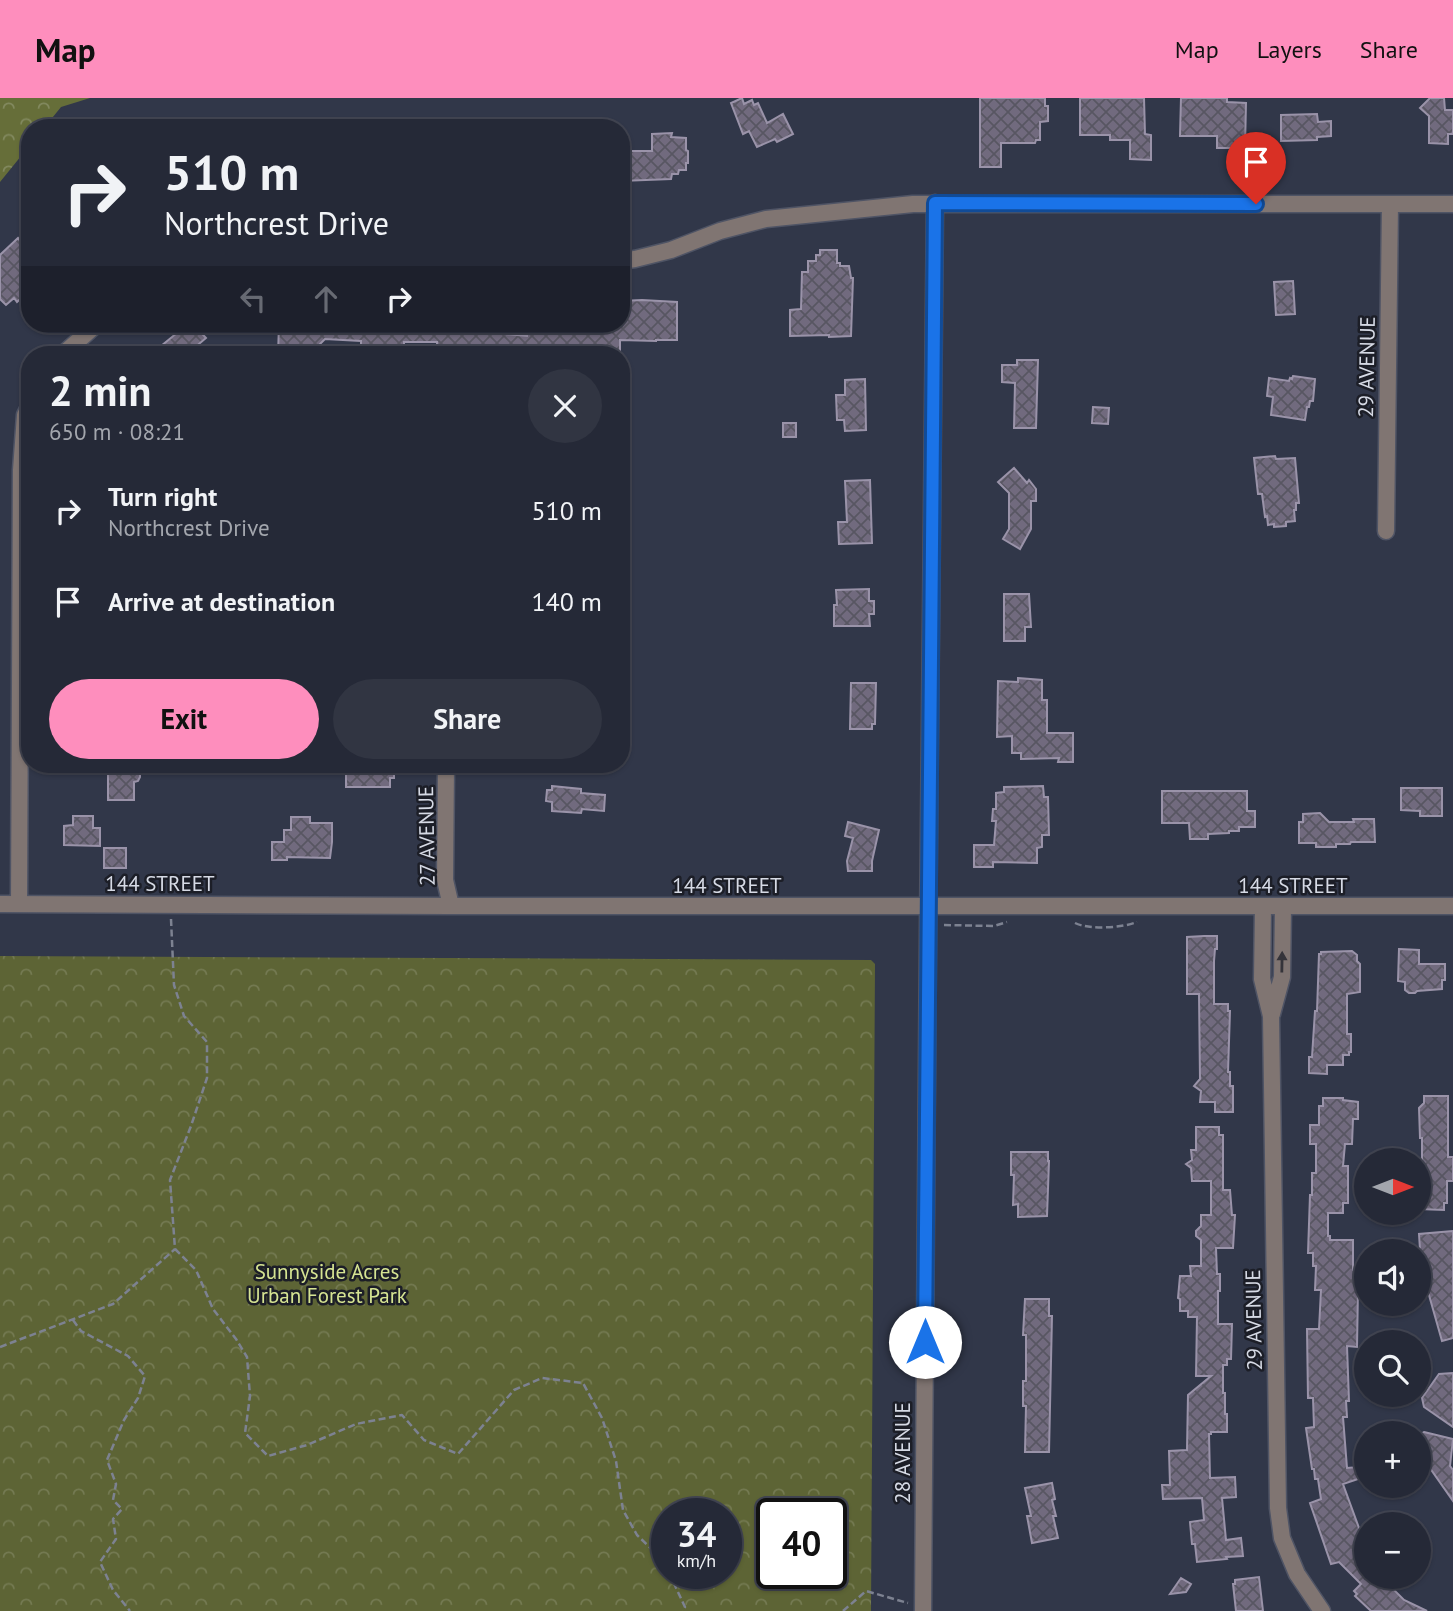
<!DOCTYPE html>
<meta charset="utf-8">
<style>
:root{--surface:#252937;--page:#313542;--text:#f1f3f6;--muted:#a3a6ad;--line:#424552;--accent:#fe8ebd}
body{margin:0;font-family:"PT Sans",sans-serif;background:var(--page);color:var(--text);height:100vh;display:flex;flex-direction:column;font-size:26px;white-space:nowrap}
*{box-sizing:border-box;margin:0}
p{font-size:23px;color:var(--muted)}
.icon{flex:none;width:38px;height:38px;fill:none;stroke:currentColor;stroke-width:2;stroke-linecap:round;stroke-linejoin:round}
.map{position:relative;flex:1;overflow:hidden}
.side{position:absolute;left:21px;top:248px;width:609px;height:427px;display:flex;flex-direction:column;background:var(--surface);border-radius:28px;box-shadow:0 2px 5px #0004,0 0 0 2px var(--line)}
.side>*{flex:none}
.banner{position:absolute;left:21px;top:21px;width:609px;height:214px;border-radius:28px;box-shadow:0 2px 5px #0004,0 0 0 2px var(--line);background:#252937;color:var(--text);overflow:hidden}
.needle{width:46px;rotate:90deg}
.tools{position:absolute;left:1354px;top:1050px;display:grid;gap:14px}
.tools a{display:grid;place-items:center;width:77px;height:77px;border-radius:50%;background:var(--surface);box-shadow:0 2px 5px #0004,0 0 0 2px var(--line);font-size:35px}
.speed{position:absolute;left:651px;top:1400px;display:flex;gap:14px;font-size:35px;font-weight:700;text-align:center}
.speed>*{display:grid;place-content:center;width:91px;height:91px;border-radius:50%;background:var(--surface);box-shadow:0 2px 5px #0004,0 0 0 2px var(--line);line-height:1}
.speed small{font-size:18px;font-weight:400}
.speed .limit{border:4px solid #111;border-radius:10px;background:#fff;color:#111}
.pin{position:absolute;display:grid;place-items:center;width:60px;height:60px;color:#fff;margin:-72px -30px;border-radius:50% 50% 50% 0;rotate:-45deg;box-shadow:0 0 7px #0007}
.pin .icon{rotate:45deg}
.me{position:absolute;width:77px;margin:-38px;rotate:0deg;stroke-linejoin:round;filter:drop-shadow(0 0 5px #0008)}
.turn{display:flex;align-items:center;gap:24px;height:147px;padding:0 28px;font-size:32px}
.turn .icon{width:91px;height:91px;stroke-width:2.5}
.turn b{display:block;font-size:49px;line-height:60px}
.lanes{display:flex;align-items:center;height:66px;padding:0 28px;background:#0003;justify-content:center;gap:35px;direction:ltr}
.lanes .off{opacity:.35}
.round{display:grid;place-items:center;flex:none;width:74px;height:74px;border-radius:37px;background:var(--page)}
.summary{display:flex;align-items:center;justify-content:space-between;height:119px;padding:0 28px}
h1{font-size:42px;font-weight:700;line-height:52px}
.cta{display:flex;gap:14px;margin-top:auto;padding:14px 28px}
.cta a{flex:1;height:80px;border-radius:42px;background:var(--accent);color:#111;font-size:28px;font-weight:700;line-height:80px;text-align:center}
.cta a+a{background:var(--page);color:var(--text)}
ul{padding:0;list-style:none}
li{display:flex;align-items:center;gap:21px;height:91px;padding:0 28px}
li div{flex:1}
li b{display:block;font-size:26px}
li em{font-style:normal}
header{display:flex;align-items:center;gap:42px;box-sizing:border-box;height:98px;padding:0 35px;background:var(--accent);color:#111}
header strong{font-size:33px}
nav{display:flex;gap:38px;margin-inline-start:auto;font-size:24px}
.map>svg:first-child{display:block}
.forest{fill:url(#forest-crowns)}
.park{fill:url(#park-crowns);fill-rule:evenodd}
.building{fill:url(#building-cross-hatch);stroke:#9a93a9;stroke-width:2}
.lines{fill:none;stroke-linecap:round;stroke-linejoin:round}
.minor-casing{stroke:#4f5465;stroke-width:19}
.path{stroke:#7d8291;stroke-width:2.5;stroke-dasharray:7 3.5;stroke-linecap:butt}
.minor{stroke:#807572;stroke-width:16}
.oneway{fill:#35343a}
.route-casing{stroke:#114b97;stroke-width:18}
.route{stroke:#1a73e8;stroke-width:12}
.labels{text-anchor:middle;stroke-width:5;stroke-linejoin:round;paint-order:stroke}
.street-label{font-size:21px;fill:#d6dae5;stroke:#1c1e27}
.park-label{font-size:21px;fill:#d6e492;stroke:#1c1e27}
</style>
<header>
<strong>Map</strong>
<nav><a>Map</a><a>Layers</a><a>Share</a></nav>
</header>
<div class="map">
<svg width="1453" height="1513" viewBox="0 0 1453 1513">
<defs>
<pattern id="forest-crowns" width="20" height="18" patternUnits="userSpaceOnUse" patternTransform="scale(1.75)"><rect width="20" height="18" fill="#666e39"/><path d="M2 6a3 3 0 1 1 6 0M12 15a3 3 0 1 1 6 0" fill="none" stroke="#82895f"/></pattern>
<pattern id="park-crowns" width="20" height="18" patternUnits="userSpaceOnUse" patternTransform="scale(1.75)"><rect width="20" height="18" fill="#5d6435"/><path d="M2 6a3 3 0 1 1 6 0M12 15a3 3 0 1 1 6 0" fill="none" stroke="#747a52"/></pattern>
<pattern id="building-cross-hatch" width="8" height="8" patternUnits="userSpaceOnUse" patternTransform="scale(1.75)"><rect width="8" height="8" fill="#716a7e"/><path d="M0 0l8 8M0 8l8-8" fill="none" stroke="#585662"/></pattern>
</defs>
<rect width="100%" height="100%" fill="#313749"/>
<!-- forest -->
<path class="forest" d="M0,0H90L61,9L44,30H30V47L0,84Z"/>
<!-- park -->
<path class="park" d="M0,858L871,862L875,866L871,1513H0ZM667,1416H726V1475H667ZM772,1416H831V1475H772Z"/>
<!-- building -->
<path class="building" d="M742,0L744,6L752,2L754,7L758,5L767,25L783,16L793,36L777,44L775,41L757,49L749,33L743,36L731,5Z
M980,0H1045V8H1048V23L1040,24V42H1036L1035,45H1001V69H980Z
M1080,0H1144L1145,36L1151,37V62L1130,61V42H1110V37H1080Z
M1181,0H1227V4L1246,5L1245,50H1217V38H1180Z
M1430,0H1444L1445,12H1453V36H1448V46L1429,45V18L1420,10Z
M1317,16L1318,24L1331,23V38L1317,39V42L1281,43V17Z
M672,35L671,39L686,40V52L688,53V65H686V72H679L678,76H672L671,81L621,83V53H652V36Z
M18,140L23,146H30V187L24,192L27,195L17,204L14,200L6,207L0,201V157Z
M820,152H837V165H840V168H849L851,180H853L851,238L829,239V237L790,238V212L801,211L802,174H808V163H816V157H820Z
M1293,183L1295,216L1276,217L1274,184Z
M642,202L677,204V242H656V243L620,242V253L579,255V257H527V254L524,253L484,252V247H456V254L437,253V244H404V253H387V251H361V243L325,241L309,257H278L279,226H504V236L527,238V230H533V226H564L563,230L597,231V226H621V203Z
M188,226H193L206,240L186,257H150Z
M1017,262H1038L1036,330H1014L1015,285L1002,284V267H1017Z
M1293,278L1315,281L1313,303H1310L1309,309H1307L1305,322L1271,317L1273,299L1267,298L1269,280L1289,283L1290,280L1292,281Z
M865,281L866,332L845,333L844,322H837L836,297H845V282Z
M1093,309L1109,310L1108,326L1092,325Z
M783,325H796V339H783Z
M1275,358L1276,361L1295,360L1299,405H1296V412H1294L1295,423L1286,424V428L1274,429V426L1268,427L1267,418L1265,419L1262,396H1258L1254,360Z
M1014,370L1027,385L1029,382L1036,391V403H1031V431L1020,451L1003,441L1009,431V395L998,384Z
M870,382L872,445L839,446L838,424H847L845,383Z
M869,491V503H874V516H869L870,528H834V507H837L836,492Z
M1004,496H1029L1031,529H1025V543H1004Z
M1018,580L1042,582V602H1047V635H1073V664H1058L1059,660L1021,661V655H1012V638L997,639L998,583L1018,584Z
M851,585H876L875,626H872V631H850Z
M108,667H140V679L138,683L134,684V702H108Z
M346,667H394V680H390V689H346Z
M552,688L581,691V695L605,697L604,713L582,711L581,715L552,713V704L546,703L547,692H552Z
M1043,688L1044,699H1048L1049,737H1042V749L1037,750V765L993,764V769H974V747H994L996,723H992L993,711H996V695L1004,694V689Z
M1401,690H1442V718H1420V713L1401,712Z
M1162,693H1247V713H1255V729H1239V733H1229V735L1208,736V741H1190L1189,725H1162Z
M1320,715L1329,724H1354L1353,721H1374L1375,744H1351L1350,746H1336V749H1316V745H1299V724H1303V716Z
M73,718H93V730H100V748L64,747V728L73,727Z
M291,719H310V725H332V744L330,760L287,759V762H272V744H284V732H291Z
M848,724L879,732L872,763V773H848L847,763L853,740L845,738Z
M104,750H126V770H104Z
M1204,838H1217V851H1215L1214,863V906H1228V913H1230L1228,974H1230V988H1233V1014H1215V1004H1200L1201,993L1194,988L1200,981L1199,896H1187V839Z
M1399,851L1419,852V866H1445V882H1442V891L1417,893L1415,895H1409L1405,892V884L1398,883Z
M1352,853L1357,857V863L1360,866V894L1347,896V936H1351V954H1349V957H1343V967H1327V976L1309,975V959H1312L1315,913H1317L1319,856H1321V854Z
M1424,998H1448V1059H1453V1083H1447V1105H1444V1112L1419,1111V1063H1422V1040H1420L1419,1010L1424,1005Z
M1323,1000H1343V1002L1358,1004V1021H1353L1352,1046H1345L1343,1068H1348V1105H1343V1115H1328V1138H1330V1142H1353V1172H1355V1178H1367V1191H1358L1357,1249L1347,1248L1349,1303H1346L1347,1319H1343L1347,1370L1358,1369V1381L1343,1386L1367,1452V1479H1405L1393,1491L1404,1502L1427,1513H1371L1355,1498L1357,1496L1354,1493L1361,1486L1339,1464L1331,1466L1310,1405L1321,1401L1318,1381H1315L1314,1371H1312L1306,1330L1314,1329L1313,1300H1308L1307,1231H1319L1321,1192H1315L1316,1168H1313V1155H1308L1310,1097H1312V1075H1316V1046H1310V1027H1319V1008H1323Z
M1196,1029H1219V1037H1223V1092H1230L1232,1117H1235L1233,1150H1216L1217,1176H1220V1193H1218V1226H1232L1231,1261H1227V1267H1223V1295H1225V1316H1227V1334H1211V1336H1209L1210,1380L1235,1379L1236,1399L1222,1400L1226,1442L1241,1440L1243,1458L1226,1459L1227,1461L1197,1464L1195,1446H1192L1190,1424L1204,1422L1202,1400L1163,1401L1162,1387H1170L1169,1353L1187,1352L1188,1297L1211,1278H1196L1197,1219H1188V1213H1180V1201L1178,1200L1180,1178H1191L1190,1168H1201V1142L1196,1138V1133L1201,1128V1117H1211V1083H1192L1191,1070L1186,1066L1192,1062L1191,1052H1196Z
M1011,1054H1048V1063H1049L1047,1118L1018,1119V1106L1013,1107L1014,1077H1011Z
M1453,1133V1240L1442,1243L1425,1183H1422L1419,1136Z
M1025,1201H1049V1218H1052L1049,1354H1025L1026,1308H1023V1283H1026V1237H1023Z
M1453,1275V1329L1424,1309L1422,1300L1439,1276Z
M1424,1334L1453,1341L1450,1368L1453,1372V1403L1427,1366L1419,1364V1337Z
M1052,1385L1055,1401L1052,1402L1056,1418H1053L1058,1440L1032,1445L1027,1418H1031L1025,1390Z
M1259,1479L1263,1513H1236L1233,1486H1235V1482Z
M1181,1480L1191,1486L1186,1494L1170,1496Z"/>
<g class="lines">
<!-- minor casing -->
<g class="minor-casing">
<path id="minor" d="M621,163L635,161L671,152L720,133L766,121L913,106H1453
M62,257L97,226
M1386,433L1390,106
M446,667L445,782L451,808
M0,806L451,808H1453
M19,806L21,372L25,317L30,307
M1263,809L1262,881L1271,918L1278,1410L1282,1440L1297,1476L1322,1513
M1272,916L1282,879L1283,809
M923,1513L928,834L935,105"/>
</g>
<!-- path -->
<path class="path" d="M171,821L174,887L184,918L207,944V980L191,1028L170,1082L175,1151
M1075,825C1089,832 1122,830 1137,824
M944,827L994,828L1007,824
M175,1151L196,1172L213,1211L236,1241L247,1259L250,1298L245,1335L268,1358L307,1347L356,1326L402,1317L424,1342L458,1356L514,1292L542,1280L583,1285L602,1320L616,1363L623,1412L637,1437L664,1463L667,1470
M73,1222L81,1233L128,1258L145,1278L138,1300L124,1322L107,1362L116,1386L113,1402L122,1411L113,1421L116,1441L100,1464L113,1492L130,1513
M0,1249L113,1206L175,1151
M669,1475L685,1509L683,1513
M843,1513L866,1493L908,1505"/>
<!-- minor -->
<use href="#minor" class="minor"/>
</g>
<!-- one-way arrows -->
<defs><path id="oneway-solid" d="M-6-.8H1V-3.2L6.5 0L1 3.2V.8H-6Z" transform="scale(1.75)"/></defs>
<use class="oneway" href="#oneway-solid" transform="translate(1282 864) rotate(-89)"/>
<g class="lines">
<!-- route casing -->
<g class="route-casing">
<path id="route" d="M925,1244L935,105L1256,106"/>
</g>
<!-- route -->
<use href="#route" class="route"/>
</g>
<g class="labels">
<!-- street labels -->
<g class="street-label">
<text transform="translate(1367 269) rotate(-89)" y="7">29 AVENUE</text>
<text transform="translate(427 738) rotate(-91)" y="7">27 AVENUE</text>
<text x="160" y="793">144 STREET</text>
<text x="727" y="795">144 STREET</text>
<text x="1293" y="795">144 STREET</text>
<text transform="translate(1254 1222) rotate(-91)" y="7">29 AVENUE</text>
<text transform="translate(903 1355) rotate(-90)" y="7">28 AVENUE</text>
</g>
<!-- park labels -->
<g class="park-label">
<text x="327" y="1181">Sunnyside Acres<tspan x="327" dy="24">Urban Forest Park</tspan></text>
</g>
</g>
</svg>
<div class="tools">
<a><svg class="needle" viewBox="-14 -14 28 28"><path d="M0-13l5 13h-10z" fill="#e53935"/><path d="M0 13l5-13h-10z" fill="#a3a6ad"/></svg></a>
<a><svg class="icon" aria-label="sound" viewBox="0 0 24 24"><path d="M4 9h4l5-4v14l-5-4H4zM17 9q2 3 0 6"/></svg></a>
<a><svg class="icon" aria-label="search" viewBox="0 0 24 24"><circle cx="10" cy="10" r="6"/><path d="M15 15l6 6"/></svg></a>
<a>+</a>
<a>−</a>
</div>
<div class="speed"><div>34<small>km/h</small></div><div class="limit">40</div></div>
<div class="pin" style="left:1256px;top:106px;background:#d93025"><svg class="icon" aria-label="arrive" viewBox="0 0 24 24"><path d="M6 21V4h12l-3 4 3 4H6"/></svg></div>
<svg class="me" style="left:925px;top:1244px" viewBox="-20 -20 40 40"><circle r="19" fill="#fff"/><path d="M0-13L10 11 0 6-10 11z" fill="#1a73e8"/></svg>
<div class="banner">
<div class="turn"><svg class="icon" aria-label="right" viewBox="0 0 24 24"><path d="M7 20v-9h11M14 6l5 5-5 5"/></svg><div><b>510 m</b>Northcrest Drive</div></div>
<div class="lanes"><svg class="icon off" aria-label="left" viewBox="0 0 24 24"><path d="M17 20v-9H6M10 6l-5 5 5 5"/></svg><svg class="icon off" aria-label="ahead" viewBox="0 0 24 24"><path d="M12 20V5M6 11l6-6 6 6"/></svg><svg class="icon" aria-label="right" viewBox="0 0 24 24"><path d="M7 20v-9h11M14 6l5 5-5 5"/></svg></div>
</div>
<section class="side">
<div class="summary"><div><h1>2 min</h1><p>650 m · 08:21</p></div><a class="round"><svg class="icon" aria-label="close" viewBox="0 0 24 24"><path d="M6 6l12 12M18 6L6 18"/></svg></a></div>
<ul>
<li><svg class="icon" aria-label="right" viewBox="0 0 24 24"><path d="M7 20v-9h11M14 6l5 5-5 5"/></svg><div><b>Turn right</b><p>Northcrest Drive</p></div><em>510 m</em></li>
<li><svg class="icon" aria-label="arrive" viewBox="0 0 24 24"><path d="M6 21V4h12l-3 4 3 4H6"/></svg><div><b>Arrive at destination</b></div><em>140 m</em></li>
</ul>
<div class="cta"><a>Exit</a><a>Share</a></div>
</section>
</div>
